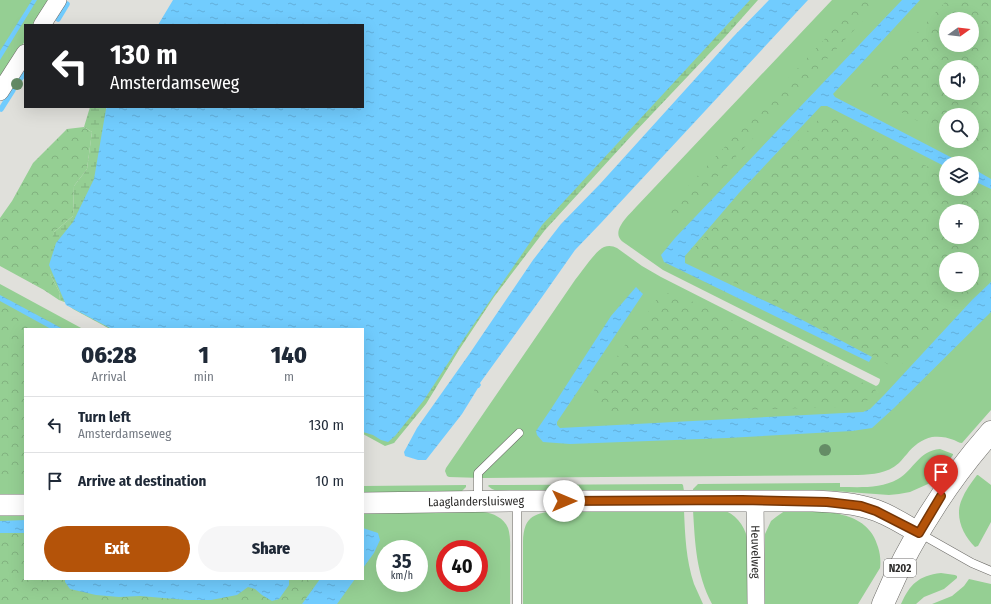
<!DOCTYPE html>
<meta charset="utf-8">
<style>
:root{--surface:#fff;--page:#f6f6f7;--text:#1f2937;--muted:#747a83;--line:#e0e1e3;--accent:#b45309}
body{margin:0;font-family:"Fira Sans Condensed",sans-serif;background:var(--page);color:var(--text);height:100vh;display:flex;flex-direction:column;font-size:15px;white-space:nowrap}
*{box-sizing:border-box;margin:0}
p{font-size:13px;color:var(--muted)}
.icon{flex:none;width:22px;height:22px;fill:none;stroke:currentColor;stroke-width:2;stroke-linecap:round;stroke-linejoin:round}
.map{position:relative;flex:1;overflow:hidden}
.panel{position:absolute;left:24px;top:328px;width:340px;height:252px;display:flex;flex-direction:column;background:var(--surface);border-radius:0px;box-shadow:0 4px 16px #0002}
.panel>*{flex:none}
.banner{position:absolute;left:24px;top:24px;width:340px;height:84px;border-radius:0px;box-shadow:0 4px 16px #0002;background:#202124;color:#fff;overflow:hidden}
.needle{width:26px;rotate:75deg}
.tools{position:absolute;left:939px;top:12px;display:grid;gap:8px}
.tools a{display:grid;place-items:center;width:40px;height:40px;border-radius:50%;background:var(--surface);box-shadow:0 4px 16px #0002;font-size:20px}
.speed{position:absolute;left:376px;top:540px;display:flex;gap:8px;font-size:20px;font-weight:700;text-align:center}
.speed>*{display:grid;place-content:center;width:52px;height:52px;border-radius:50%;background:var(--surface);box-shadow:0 4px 16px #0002;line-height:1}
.speed small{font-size:10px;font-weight:400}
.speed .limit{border:6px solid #d22;background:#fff;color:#111}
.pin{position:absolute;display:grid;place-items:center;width:34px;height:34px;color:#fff;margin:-41px -17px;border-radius:50% 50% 50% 0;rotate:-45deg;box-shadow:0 0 4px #0007}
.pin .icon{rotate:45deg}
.me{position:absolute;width:44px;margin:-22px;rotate:90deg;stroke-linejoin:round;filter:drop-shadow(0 0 3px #0008)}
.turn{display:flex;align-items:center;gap:14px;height:84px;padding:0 20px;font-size:18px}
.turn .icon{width:52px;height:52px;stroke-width:2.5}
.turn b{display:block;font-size:28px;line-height:34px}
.eta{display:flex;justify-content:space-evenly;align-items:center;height:68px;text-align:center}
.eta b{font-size:24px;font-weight:800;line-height:28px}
.primary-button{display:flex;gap:8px;margin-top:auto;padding:8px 20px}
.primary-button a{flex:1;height:46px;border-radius:24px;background:var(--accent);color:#fff;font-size:16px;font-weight:800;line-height:46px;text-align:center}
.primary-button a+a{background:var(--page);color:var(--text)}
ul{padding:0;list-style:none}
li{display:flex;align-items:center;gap:12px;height:56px;padding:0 20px;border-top:1px solid var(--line)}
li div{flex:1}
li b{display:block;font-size:15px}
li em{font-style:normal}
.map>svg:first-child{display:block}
.grass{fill:#95cf93;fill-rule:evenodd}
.forest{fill:url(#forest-crowns);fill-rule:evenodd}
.wetland{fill:url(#wetland-marsh)}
.water{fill:url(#water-ripples)}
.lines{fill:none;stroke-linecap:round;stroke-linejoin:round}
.stream{stroke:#71ccfe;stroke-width:5.5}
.service-casing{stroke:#6c6b67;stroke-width:9}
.minor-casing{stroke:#6c6b67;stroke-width:18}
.tertiary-casing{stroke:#6c6b67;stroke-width:22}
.primary-casing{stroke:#6c6b67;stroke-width:23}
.service{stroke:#fff;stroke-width:8}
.minor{stroke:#fff;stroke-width:17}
.tertiary{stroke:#fff;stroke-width:21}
.primary{stroke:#fff;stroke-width:22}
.tree{fill:#658c66}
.route-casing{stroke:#753606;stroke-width:10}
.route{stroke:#b45309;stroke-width:7}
.labels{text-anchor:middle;stroke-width:3.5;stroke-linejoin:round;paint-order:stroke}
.shield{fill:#fff;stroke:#6c6b6b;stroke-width:1}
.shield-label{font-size:11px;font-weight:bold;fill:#2d2c2b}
.street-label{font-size:12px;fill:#2d2c2b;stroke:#fff}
</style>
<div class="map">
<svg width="991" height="604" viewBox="0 0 991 604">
<defs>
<pattern id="forest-crowns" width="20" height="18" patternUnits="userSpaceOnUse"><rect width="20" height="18" fill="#95cf93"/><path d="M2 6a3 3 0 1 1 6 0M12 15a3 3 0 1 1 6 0" fill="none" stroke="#81b27f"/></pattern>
<pattern id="wetland-marsh" width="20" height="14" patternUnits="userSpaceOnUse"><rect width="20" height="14" fill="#95cf93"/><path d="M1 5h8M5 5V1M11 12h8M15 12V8" fill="none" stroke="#81b27f"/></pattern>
<pattern id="water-ripples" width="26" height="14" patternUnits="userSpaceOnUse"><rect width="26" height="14" fill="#71ccfe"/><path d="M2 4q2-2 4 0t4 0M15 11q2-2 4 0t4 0" fill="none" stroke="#62afda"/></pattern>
</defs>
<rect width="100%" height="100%" fill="#e0e0db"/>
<!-- grass -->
<path class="grass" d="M0,0H51L35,25H25V41L0,81Z
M832,0H991V410L962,443C959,443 957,441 954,440C947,437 939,436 932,437C922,439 913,446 907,454C904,457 902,460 899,463C886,474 874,474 858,475L482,478L449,477L447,476L445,471L446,468L575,280C581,273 596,250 604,247C609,245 613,246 617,248L642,266L661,277L876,386C879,385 880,382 880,379L663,270L626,244C623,242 620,240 619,237C615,227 630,214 636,207ZM946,19H972V45H946ZM946,67H972V93H946ZM946,115H972V141H946ZM946,163H972V189H946ZM946,211H972V237H946ZM946,259H972V285H946Z
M0,284L83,329H25V497H0Z
M940,449L953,454V455L938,475L928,484L910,492L899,494L889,495L820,490L693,491V489L698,484L840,483V487C860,487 880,489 898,479C914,470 918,451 940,449Z
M977,475H978L991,485V522L978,546L975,547C963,535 954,516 962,499C965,491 971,483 977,475Z
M682,484L683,485L684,491H497L492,489L488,486L489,485Z
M466,485V487L462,491L460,492L363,494V486Z
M792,509C823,512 868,509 878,547C880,553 881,561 880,568L858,604H765V534L771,521L776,517L786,510Z
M559,510H684C685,535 686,560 694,584C697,591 700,597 703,604H523V542C524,514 535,514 559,510Z
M693,510C702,510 713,509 722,510C735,513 744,525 747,537L748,604H712C696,574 695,543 693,510Z
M363,512H483C493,513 504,518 508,528C511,537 510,548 510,557C510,572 510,588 510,604H0V514H25V579H363ZM385,549H419V583H385ZM445,549H479V583H445Z
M941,573L955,575L957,576V578L944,589L924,597L916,604H901C910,584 918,576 941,573Z
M969,579L991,584V604H932L952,596L964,586Z"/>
<!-- forest -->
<path class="forest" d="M861,0H882L675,222L664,212Z
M947,0H991V161L955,141H972V115H946V136L869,95V85ZM946,19H972V45H946ZM946,67H972V93H946Z
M831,116L946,176V189H971L991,200V273L965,298L899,367L891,366L799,314L710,271L693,257L694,248L820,118ZM946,211H972V237H946ZM946,259H972V285H946Z
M84,127L92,132L87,169L74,186L73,216L54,232L50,274L60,293L59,300L44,290L0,266V218L12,201L33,163L67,129Z
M672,292L831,367L875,389L877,394L860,405L844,407L628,413L599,411L594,390L659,296Z
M0,305L44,329H25V479H0Z
M0,533H25V579H65V582L70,589L96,595L119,597L140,596L164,598L237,595L248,587L255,589L262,595L289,585V579H320L302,604H0Z"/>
<!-- wetland -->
<path class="wetland" d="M737,0H758L725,37L634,133L545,230L494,297L459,350L426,404L394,443L385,446L363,434V426L484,291Z
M90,107H106L107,140L125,329H110L73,309L67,303L59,300L60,293L50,274L48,253L54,232L73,216L74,186L87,169L92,132L84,127Z"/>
<!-- water -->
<path class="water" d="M32,0H37L0,60V51Z
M173,0H750L542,225L465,337L424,400L395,436L388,442L381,440L373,435L363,432V329H112L66,305L49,265L56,243L73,222L94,179L106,109L107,107H363V25H158Z
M769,0H808L600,224L575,250L542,297L480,383L481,385L479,388H478L462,414L426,460H418L405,456L404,452L417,428L470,353L533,260L561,224L600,184L733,37Z
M902,0H920L833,94L835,97L962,163H946V167L827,106H821L739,193L685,256V263L778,307L872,357L869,362L664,262L661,255L675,238Z
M972,168L991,179V189L972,180Z
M991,282V312L894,408L872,428L852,431L727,438L570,444L543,442L537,435L536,431L551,409L611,316L636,287L643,294L557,422V425L560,428L863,412L870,409L885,394L972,300Z
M0,295L63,329H51L0,301Z
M25,520V533H0V521Z
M363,528L378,533L380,540L374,553L363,568Z
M65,579H289V585L279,599L272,601L262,595L255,589L248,587L237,595L211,600H187L140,596L119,597L96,595L70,589L65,582Z
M320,579H355L337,604H302Z"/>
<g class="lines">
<!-- stream -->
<path class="stream" d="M58,19L67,4
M21,78L25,71
M1,109L13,90"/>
<!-- service casing -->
<g class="service-casing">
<path id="service" d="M478,502V473L519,433
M919,533L972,563L991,571
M517,604V501"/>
</g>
<!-- minor casing -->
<g class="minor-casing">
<g id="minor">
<path d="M42,25L58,0"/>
<path d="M0,92L25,53"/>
<path id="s1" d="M755,500L756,604"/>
</g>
</g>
<!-- tertiary casing -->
<g class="tertiary-casing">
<g id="tertiary">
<path id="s2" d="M363,503L517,501H813C834,502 855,503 875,510C890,515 905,525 919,533"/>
<path d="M0,505H25"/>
</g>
</g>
<!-- primary casing -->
<g class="primary-casing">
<path id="primary" d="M883,604C909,542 946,483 991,432"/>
</g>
<!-- service -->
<use href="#service" class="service"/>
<!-- minor -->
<use href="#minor" class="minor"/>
<!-- tertiary -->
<use href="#tertiary" class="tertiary"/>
<!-- primary -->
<use href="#primary" class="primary"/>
</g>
<!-- trees -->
<g class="tree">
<circle cx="17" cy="84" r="6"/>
<circle cx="825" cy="450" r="6"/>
</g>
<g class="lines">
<!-- route casing -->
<g class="route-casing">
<path id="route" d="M564,501L742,500L827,502L861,506L876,511L919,533L941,496"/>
</g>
<!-- route -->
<use href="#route" class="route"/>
</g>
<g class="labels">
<!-- shield labels -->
<rect class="shield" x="884" y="559" width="32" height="18" rx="3"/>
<g class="shield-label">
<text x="900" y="572">N202</text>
</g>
<!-- street labels -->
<g class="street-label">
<text dy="4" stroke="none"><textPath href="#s2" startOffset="113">Laaglandersluisweg</textPath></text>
<text dy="4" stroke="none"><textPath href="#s1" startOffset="52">Heuvelweg</textPath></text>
</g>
</g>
</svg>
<div class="tools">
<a><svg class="needle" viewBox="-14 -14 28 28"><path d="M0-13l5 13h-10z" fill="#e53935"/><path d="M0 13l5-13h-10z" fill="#747a83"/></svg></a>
<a><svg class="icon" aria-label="sound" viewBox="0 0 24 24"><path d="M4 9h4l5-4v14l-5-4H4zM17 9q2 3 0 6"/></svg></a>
<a><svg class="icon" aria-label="search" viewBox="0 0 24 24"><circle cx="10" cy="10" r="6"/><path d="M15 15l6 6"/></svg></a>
<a><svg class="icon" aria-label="layers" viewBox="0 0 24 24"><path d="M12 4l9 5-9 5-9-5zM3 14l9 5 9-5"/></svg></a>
<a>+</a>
<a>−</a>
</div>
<div class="speed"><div>35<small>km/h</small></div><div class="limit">40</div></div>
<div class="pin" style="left:941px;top:496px;background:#d93025"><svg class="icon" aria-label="arrive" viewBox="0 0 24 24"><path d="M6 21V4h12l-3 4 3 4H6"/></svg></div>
<svg class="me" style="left:564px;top:501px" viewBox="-20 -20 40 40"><circle r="19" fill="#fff"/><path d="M0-13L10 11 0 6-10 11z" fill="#b45309"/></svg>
<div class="banner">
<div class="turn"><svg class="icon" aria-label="left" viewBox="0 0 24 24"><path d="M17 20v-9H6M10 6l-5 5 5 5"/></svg><div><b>130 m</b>Amsterdamseweg</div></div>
</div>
<section class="panel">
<div class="eta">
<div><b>06:28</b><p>Arrival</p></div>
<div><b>1</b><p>min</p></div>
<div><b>140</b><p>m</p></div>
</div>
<ul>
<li><svg class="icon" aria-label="left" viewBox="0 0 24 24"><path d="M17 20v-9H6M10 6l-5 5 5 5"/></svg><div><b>Turn left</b><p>Amsterdamseweg</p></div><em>130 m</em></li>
<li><svg class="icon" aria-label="arrive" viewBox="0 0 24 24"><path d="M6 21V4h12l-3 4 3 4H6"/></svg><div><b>Arrive at destination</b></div><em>10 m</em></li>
</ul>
<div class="primary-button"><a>Exit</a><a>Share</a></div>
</section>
</div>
